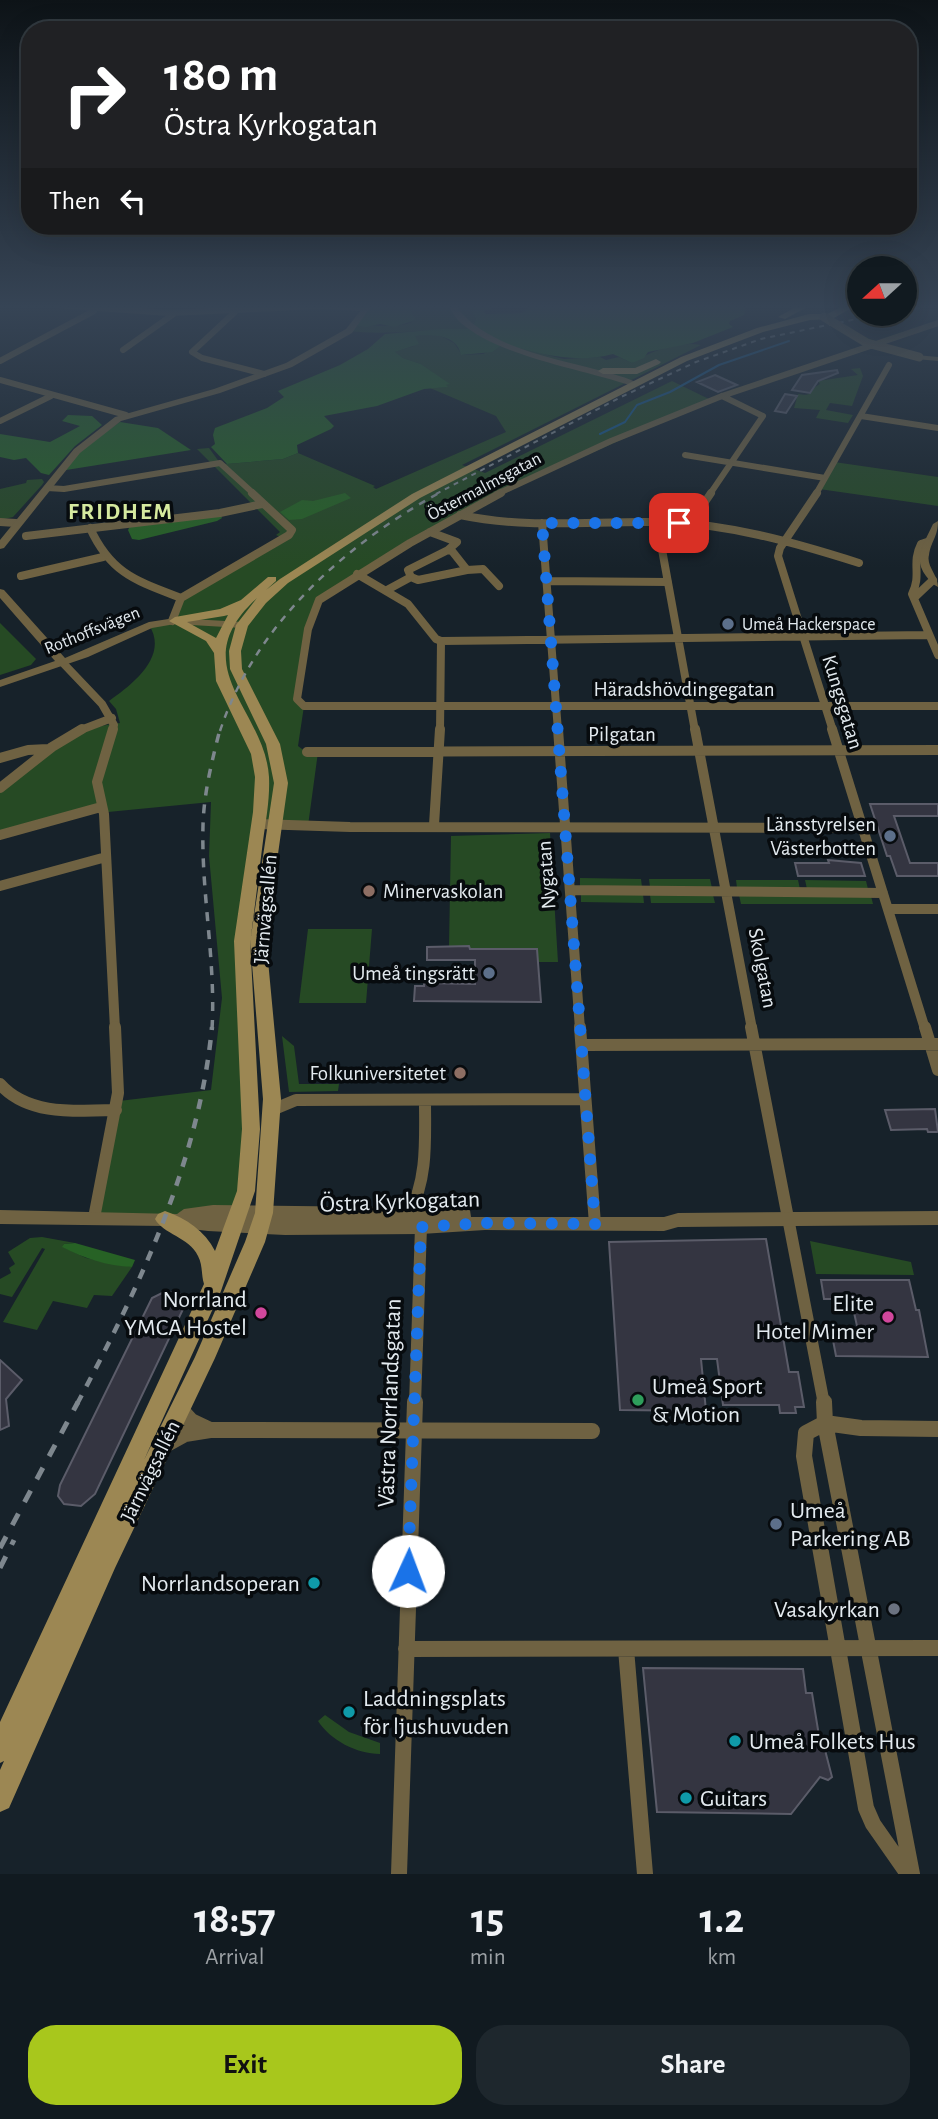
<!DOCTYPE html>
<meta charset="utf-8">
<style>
:root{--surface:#111a20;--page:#1e272d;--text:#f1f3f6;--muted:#9ca1a5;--line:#30383e;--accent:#a8c71c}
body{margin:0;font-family:"Alegreya Sans",sans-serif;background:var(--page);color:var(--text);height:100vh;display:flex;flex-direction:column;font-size:26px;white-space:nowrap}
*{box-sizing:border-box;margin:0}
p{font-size:23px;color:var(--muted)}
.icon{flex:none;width:38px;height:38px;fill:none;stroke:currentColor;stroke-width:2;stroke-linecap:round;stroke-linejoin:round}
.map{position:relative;height:1874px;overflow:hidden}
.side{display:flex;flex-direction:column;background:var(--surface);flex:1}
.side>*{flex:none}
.top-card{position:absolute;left:21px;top:21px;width:896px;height:214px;border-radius:28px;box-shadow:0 7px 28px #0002,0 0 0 2px var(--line);background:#202124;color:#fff;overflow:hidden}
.needle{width:46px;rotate:249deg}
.buttons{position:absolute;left:847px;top:256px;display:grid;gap:14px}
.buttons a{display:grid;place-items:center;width:70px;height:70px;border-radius:50%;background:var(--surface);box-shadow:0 7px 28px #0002,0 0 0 2px var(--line);font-size:35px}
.pin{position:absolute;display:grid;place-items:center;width:60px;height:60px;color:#fff;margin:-30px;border-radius:14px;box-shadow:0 4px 10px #0006}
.me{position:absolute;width:77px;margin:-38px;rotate:2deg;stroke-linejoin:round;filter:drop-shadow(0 0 5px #0008)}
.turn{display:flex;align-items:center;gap:24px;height:147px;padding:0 28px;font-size:32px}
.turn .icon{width:91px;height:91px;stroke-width:2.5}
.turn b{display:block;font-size:49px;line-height:60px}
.then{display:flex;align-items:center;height:66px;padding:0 28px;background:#0003;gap:14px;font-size:26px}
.eta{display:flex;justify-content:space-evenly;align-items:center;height:119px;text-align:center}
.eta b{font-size:42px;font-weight:700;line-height:49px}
.action{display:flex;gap:14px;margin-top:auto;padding:14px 28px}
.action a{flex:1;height:80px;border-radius:28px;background:var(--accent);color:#111;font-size:28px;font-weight:700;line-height:80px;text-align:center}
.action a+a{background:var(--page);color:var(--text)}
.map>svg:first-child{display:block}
.green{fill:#264a24}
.forest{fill:#276225}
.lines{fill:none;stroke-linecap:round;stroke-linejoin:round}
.stream{stroke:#165b92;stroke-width:2}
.building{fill:#343541;stroke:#5b5c69;stroke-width:2}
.minor-far4{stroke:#6f6242;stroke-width:6}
.minor-far3{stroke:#6f6242;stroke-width:8}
.minor-far2{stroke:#6f6242;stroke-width:10}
.minor-far1{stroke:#6f6242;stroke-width:12}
.minor{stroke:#6f6242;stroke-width:16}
.tertiary{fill:#6f6242;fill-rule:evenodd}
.secondary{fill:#9c8753;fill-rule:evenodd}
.rail-far4{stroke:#7e878e;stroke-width:2;stroke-dasharray:5 5;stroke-linecap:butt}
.rail-far3{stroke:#7e878e;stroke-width:2.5;stroke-dasharray:7 7;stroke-linecap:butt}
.rail-far2{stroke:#7e878e;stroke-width:3.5;stroke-dasharray:9 9;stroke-linecap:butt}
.rail-far1{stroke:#7e878e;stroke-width:4.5;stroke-dasharray:10 10;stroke-linecap:butt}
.rail{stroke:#7e878e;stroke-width:5;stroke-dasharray:13 13;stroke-linecap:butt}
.tertiary-bridge{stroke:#6f6242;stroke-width:9}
.route{stroke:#1a73e8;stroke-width:12;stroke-dasharray:0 21.6}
.service-dot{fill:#5c6f8a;stroke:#070b0e;stroke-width:2.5}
.education-dot{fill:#8d6e63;stroke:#070b0e;stroke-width:2.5}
.hotel-dot{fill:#d1479c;stroke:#070b0e;stroke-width:2.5}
.leisure-dot{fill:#2e9e5b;stroke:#070b0e;stroke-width:2.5}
.culture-dot{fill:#0f9aa8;stroke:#070b0e;stroke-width:2.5}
.worship-dot{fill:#6b7280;stroke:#070b0e;stroke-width:2.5}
.labels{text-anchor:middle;stroke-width:7;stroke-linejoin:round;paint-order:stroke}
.far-street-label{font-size:18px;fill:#e3eaef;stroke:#070b0e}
.far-poi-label{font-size:18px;fill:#e3eaef;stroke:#070b0e;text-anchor:start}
.street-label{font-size:21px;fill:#e3eaef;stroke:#070b0e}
.poi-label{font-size:21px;fill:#e3eaef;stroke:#070b0e;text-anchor:end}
.far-district-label{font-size:23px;font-weight:bold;letter-spacing:2px;fill:#d6ea9f;stroke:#070b0e}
.near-street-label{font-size:24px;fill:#e3eaef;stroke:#070b0e}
.near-poi-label{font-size:24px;fill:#e3eaef;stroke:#070b0e;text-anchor:start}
</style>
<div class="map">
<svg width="938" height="1874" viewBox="0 0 938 1874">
<rect width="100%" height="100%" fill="#17222a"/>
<!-- green -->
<path class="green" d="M435,305H468L476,319L471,329C430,328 390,336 349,331L354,325C371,324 402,330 415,320L411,312Z
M437,334L454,343L462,355L483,354L503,344L564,359L600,357L606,360L619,357L632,363C651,351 678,341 701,345L462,465L485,473L672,381L711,400L490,498L316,604L297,699L304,706L298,746L306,752H318L308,826L258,824L247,910L250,1080L240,1212L165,1219L94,1218L119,1101L211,1090L222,998L209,856L211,802L108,812L106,804L0,832V792C37,763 71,727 120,723L116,709L109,701C133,684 169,656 149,625L172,621L181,598L283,538L276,535L280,532L197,449L209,448L220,463L227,464L283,459L298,453L375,486L373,487L376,489L506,432L496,416L430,388L447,387L445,385L449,384L421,364L403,358L394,352L414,346V336Z
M860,368L863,376L852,406L830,403L826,410L853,415L848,423L816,418L820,410L794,408L798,394C815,397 808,390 820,384L818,381L858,375L851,369Z
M834,462L938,477V506L819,489Z
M42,479L44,482L42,485L13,517L0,520V489L26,483L27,480Z
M0,623L36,659L31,665L0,675Z
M550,833L558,962H537L470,950L469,946H449L451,836Z
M580,878L641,879L642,887H580Z
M649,879H710L712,888L650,887Z
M736,880H798L800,889L737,888Z
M805,880L866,881L868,889H807Z
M581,894H643L644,903L581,902Z
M650,895H713L715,903H651Z
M739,895L871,896L873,904H741Z
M308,929H372L366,1003H299Z
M282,1036L294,1046L299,1084H339L338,1091L289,1092Z
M42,1237L75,1243L64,1244L63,1247L86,1258L132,1267L112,1296L94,1295L87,1308L53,1301L37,1330L3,1322L45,1249L42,1248L12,1297L0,1294V1279L11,1273L9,1268L15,1264L8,1252L30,1238Z
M810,1241L911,1262L914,1275L816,1274Z
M325,1715L349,1732L380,1743V1754C357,1754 330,1740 318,1721Z"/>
<!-- forest -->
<path class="forest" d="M369,305H435L411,312L416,320L394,327L380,324L366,327L354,325Z
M468,305H504L483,311L486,314L522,313L533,305H746L744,315L730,321L729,324L733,327L693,343L648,352L644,358L632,363L613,354C574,364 541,354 503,344L492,352L461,355C457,334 432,334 415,336L419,344L395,352L403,358L421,364L450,384L446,385L448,387L424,389L377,406L324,416L334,426L331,429L297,445L298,453L283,459L227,464L211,447L215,444L213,435L215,428L267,408L284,397L278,391L340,365L368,349L385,334L441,329H471L476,319Z
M68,415L92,416L102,425L75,446L49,475L41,473L26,458L14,460L0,457V434L50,442L80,426L62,421Z
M120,422L158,428L191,450L60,471L77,451Z
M345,493L351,498L302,519L289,520L280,512L302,500L313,501Z
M220,513L222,518L217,521L139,540L132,539L128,530L131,524Z
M75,1243L135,1260L132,1267C107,1266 84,1258 62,1247L64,1244Z"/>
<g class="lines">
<!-- stream -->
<path class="stream" d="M600,434L625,422L637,405L670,392L719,365L789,341"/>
</g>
<!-- building -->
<path class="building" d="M837,370L838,373L818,381L810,393L792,390L802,375Z
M715,375L737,385L718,392L697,382Z
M785,394L797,396L786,413L775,411Z
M870,804H938V816H894L910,863H938V876H897L890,856H887Z
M828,860L861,863L865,876H798L795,863H829Z
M469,946L470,949H537L541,1002L414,1001L415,986H424V983L475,984V960H427V947Z
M935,1109L938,1132H928L927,1129L891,1130L885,1110Z
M766,1239L788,1366L789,1372H798L804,1407H795L796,1413H780L779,1405H723L717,1359H701L706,1411L620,1410L609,1242Z
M821,1280H909L916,1310H919L928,1357L836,1356L832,1335H859L851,1299H824Z
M166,1291L180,1294L185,1305L95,1494L81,1506L64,1504L58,1496L60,1485L152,1298Z
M0,1360L22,1380L6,1399L9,1426L0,1430Z
M643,1668L803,1669L806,1693H812L821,1748L825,1750L832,1777L828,1780L820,1777L791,1814L657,1812Z"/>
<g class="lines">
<!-- minor-far4 -->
<path class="minor-far4" d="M55,305L169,313L319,306L367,308
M235,312L192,352L202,358L264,374
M123,350L175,313
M0,361L94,311
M0,380L126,415
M861,416L938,428
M0,421L51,396
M685,455L825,478
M47,488L64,489L220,463L254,494
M497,494L611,441L722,396L938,323
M710,494L763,416L722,396
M816,494L889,365"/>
<!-- minor-far3 -->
<path class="minor-far3" d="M501,493L410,543L319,600L308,629L297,699L304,706H938
M817,493L780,548L778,556L833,731
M460,515C526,529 590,521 656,522C726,523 793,542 859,563
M0,522L16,523
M657,522L695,731
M542,523L558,731
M690,524L711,493
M90,528C111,574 137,581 181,598
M430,532L457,542L448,550
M26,536L220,513L262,504
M927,542L921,544C911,563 922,575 912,594L938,655
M448,550L452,551L467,570L418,580L411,577L408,570Z
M467,570L483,569L499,586
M357,574L408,604L436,639L441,641L440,731
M21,576L103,557
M546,581L668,582
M387,590L411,577
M915,597L933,580
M172,621L181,598L289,535L292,530L252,493
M441,641L929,635
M63,663L102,704L114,725L112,731
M78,731L112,718"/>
<!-- minor-far2 -->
<path class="minor-far2" d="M113,729L97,782L104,814L115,1029
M558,729L580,1029
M695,729L752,1029
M832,729L925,1029
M307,752L938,750
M0,758L28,750L48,749
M0,788L52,747L82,729
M258,824L350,827L861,828
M434,825L440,729
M0,835L101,807
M0,886L106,857
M570,890L883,893
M888,909H938"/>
<!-- minor-far1 -->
<path class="minor-far1" d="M580,1027L595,1224
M751,1027L824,1404
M925,1027L938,1070
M582,1045L938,1044
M0,1084C28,1116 77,1111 116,1110
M272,1110L296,1100L585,1099
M409,1214C428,1178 425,1140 425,1100
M94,1218L118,1093L115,1027
M415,1404L421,1227"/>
<!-- minor -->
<path class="minor" d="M824,1402L825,1423L912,1874
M180,1409L191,1421L210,1430
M825,1423L806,1433L804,1456L866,1808L873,1824L908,1874
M825,1423L861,1428L938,1429
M165,1445L185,1434L210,1430L592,1431
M406,1649L938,1648
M626,1649L645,1874
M399,1874L415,1402"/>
<!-- tertiary -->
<path class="tertiary" d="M365,305H372L352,333L292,367L220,393L121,421L80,453L4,548L0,549V540L74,449L115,417L214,389L286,363L346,329Z
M448,305H455C485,347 551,357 598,370C611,374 628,377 639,384L632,386C582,369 500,357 461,323C455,318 452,311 448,305Z
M916,355L938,357V361L916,359Z
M938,521C938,537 931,541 929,555C926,566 938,575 938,587C932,584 930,581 926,576C912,558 925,542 933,524Z
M0,589L4,590L65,658L149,622L175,618L242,622L247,625L242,628L175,624L152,628L88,657L0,687V680L55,661L0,598Z
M213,1205L464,1208L470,1210L471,1217H664L678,1213L938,1211V1225L678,1227L664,1231L485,1230L421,1234L285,1235L208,1231L165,1226L0,1224V1210L177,1214L184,1209Z"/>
<!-- secondary -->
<path class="secondary" d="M799,305H811L785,319L778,317Z
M845,305H857L832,319L810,320L763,332L687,361L420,498L288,583L266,603L248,626L241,651L242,669L280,744L288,783L266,939L281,1099L273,1213L265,1242L215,1358L115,1568L9,1808L0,1812V1770L4,1761L0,1763V1722L204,1284C201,1275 203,1265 198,1256C189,1237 163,1234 155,1219L158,1214L165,1211C186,1218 205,1231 215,1251L237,1191L242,1129L234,941L253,812L255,777L251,754L216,681L214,653L206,641L169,621L175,617L220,609L241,600L268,577H276V581L266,590L280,579L412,494L681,357L757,328L809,314H827ZM257,598L236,625L229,651L230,669L266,744L274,783L251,936C255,905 259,873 263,841C266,820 270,798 269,777C265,709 182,666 257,598ZM228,615L216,638L187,622L224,616ZM250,939L263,1099L255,1213L245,1242L195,1357L144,1460L221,1291L255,1191L260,1129Z
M656,359L661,362L659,364L637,374H603L598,371L603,368H635Z"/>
<!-- rail-far4 -->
<path class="rail-far4" d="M905,311L933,305
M436,494L621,397L696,362L761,339L885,313"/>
<!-- rail-far3 -->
<path class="rail-far3" d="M220,731C255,625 343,546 439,493"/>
<!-- rail-far2 -->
<path class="rail-far2" d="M212,1029C216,961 201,893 203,825C204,792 212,761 220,729"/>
<!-- rail-far1 -->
<path class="rail-far1" d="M77,1404C140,1286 199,1161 212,1027"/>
<!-- rail -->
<path class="rail" d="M0,1548L78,1402
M0,1568L14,1540"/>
<!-- tertiary-bridge -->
<path class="tertiary-bridge" d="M824,317L867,343L919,357"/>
</g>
<!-- sky -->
<linearGradient id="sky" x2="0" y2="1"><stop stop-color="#0d1317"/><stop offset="0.54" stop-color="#364455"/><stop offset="1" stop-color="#364455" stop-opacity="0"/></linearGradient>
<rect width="938" height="568" fill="url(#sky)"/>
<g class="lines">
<!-- route -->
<path class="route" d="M408,1571L421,1227L485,1223L595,1224L542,523H679"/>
</g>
<!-- markers -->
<g class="service-dot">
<circle cx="728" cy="624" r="7"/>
<circle cx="890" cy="836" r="7"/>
<circle cx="489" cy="973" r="7"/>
<circle cx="776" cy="1524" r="7"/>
</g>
<g class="education-dot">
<circle cx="369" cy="891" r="7"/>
<circle cx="460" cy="1073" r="7"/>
</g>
<g class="hotel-dot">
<circle cx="261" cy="1313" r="7"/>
<circle cx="888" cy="1317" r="7"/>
</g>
<circle class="leisure-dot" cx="638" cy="1400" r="7"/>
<g class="culture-dot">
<circle cx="314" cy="1583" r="7"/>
<circle cx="349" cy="1712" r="7"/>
<circle cx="735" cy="1741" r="7"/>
<circle cx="686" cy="1798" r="7"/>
</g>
<circle class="worship-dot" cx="894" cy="1609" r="7"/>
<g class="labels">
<!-- far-street labels -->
<g class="far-street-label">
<text transform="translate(484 486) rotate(-28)" y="6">Östermalmsgatan</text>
<text transform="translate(92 630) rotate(-22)" y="6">Rothoffsvägen</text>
</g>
<!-- far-poi labels -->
<g class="far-poi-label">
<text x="742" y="630">Umeå Hackerspace</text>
</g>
<!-- street labels -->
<g class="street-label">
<text x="684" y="696">Häradshövdingegatan</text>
<text transform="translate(843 702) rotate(73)" y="7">Kungsgatan</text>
<text x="622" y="741">Pilgatan</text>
<text transform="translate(546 875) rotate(-94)" y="7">Nygatan</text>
<text transform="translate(265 909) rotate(-85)" y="7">Järnvägsallén</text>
<text transform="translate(763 968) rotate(79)" y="7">Skolgatan</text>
<text transform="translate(150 1471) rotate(-64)" y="7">Järnvägsallén</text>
</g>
<!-- poi labels -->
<g class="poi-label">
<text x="876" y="831">Länsstyrelsen<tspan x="876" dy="24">Västerbotten</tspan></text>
<text x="383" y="898" text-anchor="start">Minervaskolan</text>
<text x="475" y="980">Umeå tingsrätt</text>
<text x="446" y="1080">Folkuniversitetet</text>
</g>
<!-- far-district labels -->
<g class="far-district-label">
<text x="121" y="519">FRIDHEM</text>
</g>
<!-- near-street labels -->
<g class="near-street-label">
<text transform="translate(400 1201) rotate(-2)" y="8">Östra Kyrkogatan</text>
<text transform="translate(389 1403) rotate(-88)" y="8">Västra Norrlandsgatan</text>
</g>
<!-- near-poi labels -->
<g class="near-poi-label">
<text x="247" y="1307" text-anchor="end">Norrland<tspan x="247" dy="28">YMCA Hostel</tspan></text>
<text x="874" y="1311" text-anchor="end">Elite<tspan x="874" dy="28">Hotel Mimer</tspan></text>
<text x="652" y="1394">Umeå Sport<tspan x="652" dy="28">&amp; Motion</tspan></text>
<text x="790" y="1518">Umeå<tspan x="790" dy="28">Parkering AB</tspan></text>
<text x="300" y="1591" text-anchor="end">Norrlandsoperan</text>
<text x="880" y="1617" text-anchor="end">Vasakyrkan</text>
<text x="363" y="1706">Laddningsplats<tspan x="363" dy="28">för ljushuvuden</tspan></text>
<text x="749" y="1749">Umeå Folkets Hus</text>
<text x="700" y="1806">Guitars</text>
</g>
</g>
</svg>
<div class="buttons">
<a><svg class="needle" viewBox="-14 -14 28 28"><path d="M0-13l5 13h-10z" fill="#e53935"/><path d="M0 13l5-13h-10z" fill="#9ca1a5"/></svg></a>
</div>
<div class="pin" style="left:679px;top:523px;background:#d93025"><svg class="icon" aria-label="arrive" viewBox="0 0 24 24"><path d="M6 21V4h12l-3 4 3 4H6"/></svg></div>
<svg class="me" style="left:408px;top:1571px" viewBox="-20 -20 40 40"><circle r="19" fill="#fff"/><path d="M0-13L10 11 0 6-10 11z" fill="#1a73e8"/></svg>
<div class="top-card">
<div class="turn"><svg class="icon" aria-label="right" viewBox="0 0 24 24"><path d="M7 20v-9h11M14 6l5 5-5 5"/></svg><div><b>180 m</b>Östra Kyrkogatan</div></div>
<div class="then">Then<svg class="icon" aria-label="left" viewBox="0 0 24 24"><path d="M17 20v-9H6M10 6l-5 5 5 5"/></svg></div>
</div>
</div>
<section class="side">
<div class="eta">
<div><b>18:57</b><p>Arrival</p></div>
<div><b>15</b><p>min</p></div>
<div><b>1.2</b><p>km</p></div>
</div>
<div class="action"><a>Exit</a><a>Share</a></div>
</section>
